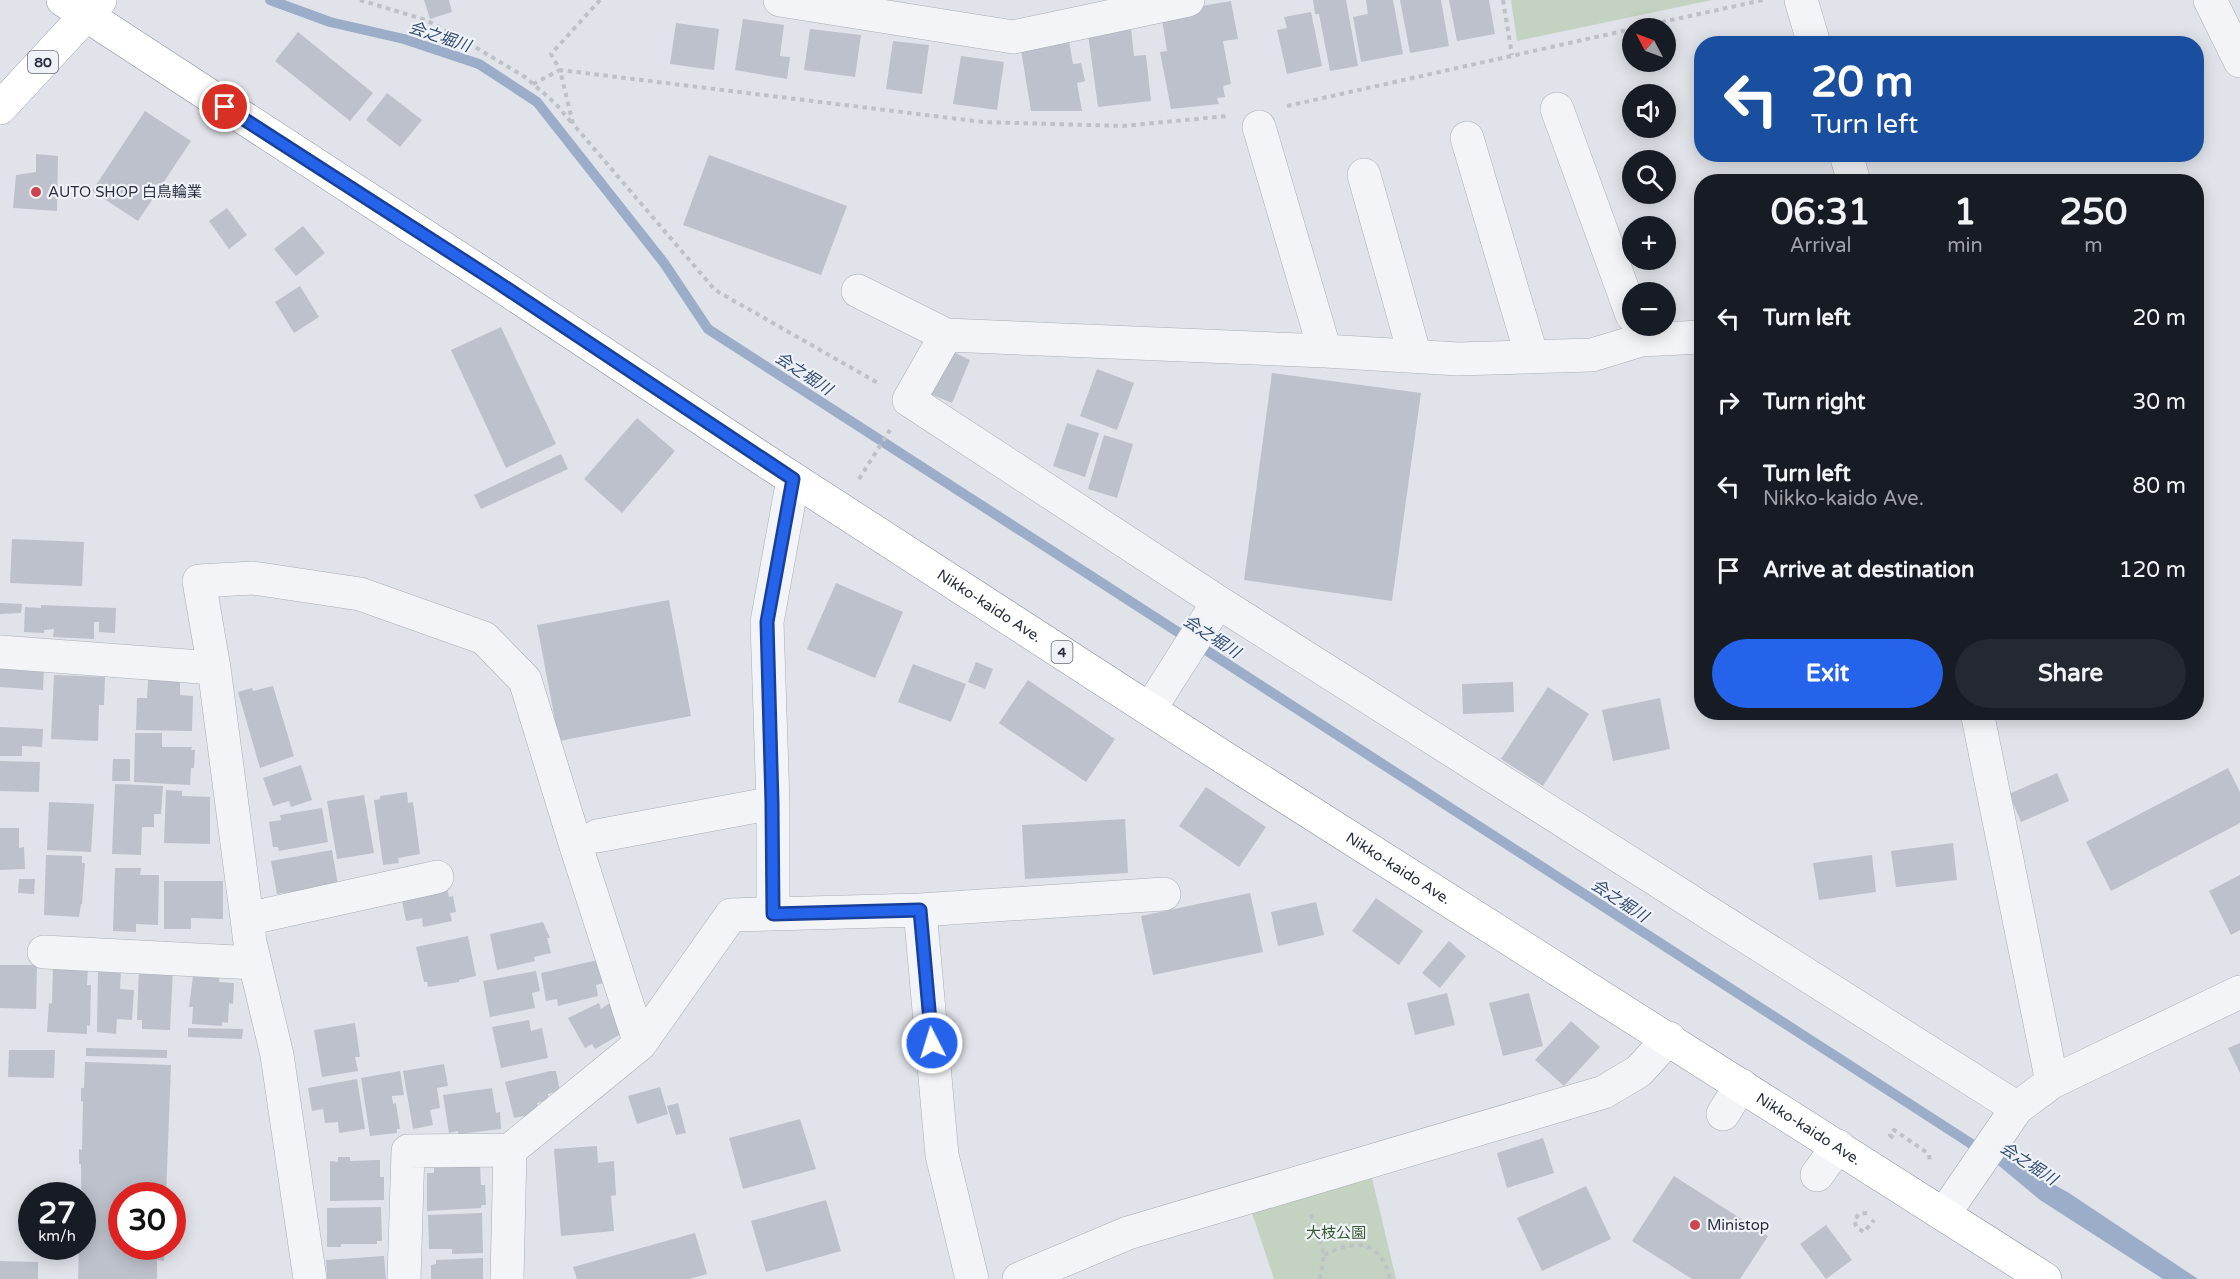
<!DOCTYPE html>
<meta charset="utf-8">
<style>
:root{--surface:#171b24;--page:#242831;--text:#f1f3f6;--muted:#9ea1a6;--accent:#2563eb}
body{margin:0;font-family:"Varela Round","Noto Sans JP",sans-serif;background:var(--page);color:var(--text);height:100vh;display:flex;flex-direction:column;font-size:22px;white-space:nowrap}
*{box-sizing:border-box;margin:0}
p{font-size:20px;color:var(--muted)}
.icon{flex:none;width:33px;height:33px;fill:none;stroke:currentColor;stroke-width:2;stroke-linecap:round;stroke-linejoin:round}
.map{position:relative;flex:1;overflow:hidden}
.drawer{position:absolute;left:1694px;top:174px;width:510px;height:546px;display:flex;flex-direction:column;background:var(--surface);border-radius:24px;box-shadow:0 3px 15px #0003}
.drawer>*{flex:none}
.banner{position:absolute;left:1694px;top:36px;width:510px;height:126px;border-radius:24px;box-shadow:0 3px 15px #0003;background:#1a4fa0;color:#fff;overflow:hidden}
.needle{width:39px;rotate:311deg}
.buttons{position:absolute;left:1622px;top:18px;display:grid;gap:12px}
.buttons a{display:grid;place-items:center;width:54px;height:54px;border-radius:50%;background:var(--surface);box-shadow:0 3px 15px #0003;font-size:30px}
.speed{position:absolute;left:18px;top:1182px;display:flex;gap:12px;font-size:30px;font-weight:700;text-align:center}
.speed>*{display:grid;place-content:center;width:78px;height:78px;border-radius:50%;background:var(--surface);box-shadow:0 3px 15px #0003;line-height:1}
.speed small{font-size:15px;font-weight:400}
.speed .limit{border:9px solid #d22;background:#fff;color:#111}
.pin{position:absolute;display:grid;place-items:center;width:51px;height:51px;color:#fff;margin:-26px;border:3px solid #fff;border-radius:50%;box-shadow:0 2px 6px #0007}
.me{position:absolute;width:66px;margin:-33px;rotate:355deg;stroke-linejoin:round;filter:drop-shadow(0 0 4px #0008)}
.turn{display:flex;align-items:center;gap:21px;height:126px;padding:0 18px;font-size:27px}
.turn .icon{width:78px;height:78px;stroke-width:2.5}
.turn b{display:block;font-size:42px;line-height:51px}
.eta{display:flex;justify-content:space-evenly;align-items:center;height:102px;text-align:center}
.eta b{font-size:36px;font-weight:700;line-height:42px}
.cta{display:flex;gap:12px;margin-top:auto;padding:12px 18px}
.cta a{flex:1;height:69px;border-radius:36px;background:var(--accent);color:#fff;font-size:24px;font-weight:700;line-height:69px;text-align:center}
.cta a+a{background:var(--page);color:var(--text)}
ul{padding:0;list-style:none}
li{display:flex;align-items:center;gap:18px;height:84px;padding:0 18px}
li div{flex:1}
li b{display:block;font-size:22px}
li em{font-style:normal}
.map>svg:first-child{display:block}
.green{fill:#c4d2c1}
.water{fill:#9badc8}
.lines{fill:none;stroke-linecap:round;stroke-linejoin:round}
.stream{stroke:#9badc8;stroke-width:10}
.building{fill:#bdc1cb}
.minor-casing{stroke:#a9adb6;stroke-width:34}
.major-casing{stroke:#9fa6b4;stroke-width:34}
.highway-casing{stroke:#878f9f;stroke-width:34}
.path{stroke:#bec1c7;stroke-width:4;stroke-dasharray:4.5 4.5;stroke-linecap:butt}
.minor{stroke:#f2f4f7;stroke-width:33}
.major{stroke:#fff;stroke-width:33}
.highway{stroke:#fff;stroke-width:33}
.route-casing{stroke:#184099;stroke-width:15}
.route{stroke:#2563eb;stroke-width:10}
.poi-dot{fill:#cd464f;stroke:#eff2f6;stroke-width:2}
.labels{text-anchor:middle;stroke-width:4.5;stroke-linejoin:round;paint-order:stroke}
.shield{fill:#eff2f6;stroke:#646a77;stroke-width:1.5}
.shield-label{font-size:14px;font-weight:bold;fill:#292f40}
.poi-label{font-size:15px;fill:#292f40;stroke:#eff2f6;text-anchor:start}
.street-label{font-size:15px;fill:#292f40;stroke:#eff2f6}
.park-label{font-size:15px;fill:#3a5b36;stroke:#eff2f6}
.water-label{font-size:16px;font-style:italic;fill:#334b73;stroke:#eff2f6}
</style>
<div class="map">
<svg width="2240" height="1279" viewBox="0 0 2240 1279">
<rect width="100%" height="100%" fill="#e0e3e9"/>
<!-- green -->
<path class="green" d="M1511,0H1712L1517,41Z
M1371,1174L1396,1279H1274L1251,1210Z"/>
<!-- water -->
<path class="water" d="M1956,1130L2069,1193L2198,1279H2163L2040,1200Z"/>
<g class="lines">
<!-- stream -->
<path class="stream" d="M270,0L330,22L404,39L479,64L537,102L664,263L708,329L1984,1152"/>
</g>
<!-- building -->
<path class="building" d="M424,0H449L452,12L430,19Z
M1313,0H1346L1358,66L1330,71L1319,14H1315Z
M1366,0H1393L1403,54L1361,62L1353,17L1368,14Z
M1400,0H1441L1449,46L1410,53Z
M1449,0H1489L1495,34L1457,41Z
M1231,1L1238,39L1223,41L1231,84L1223,86L1225,97L1217,98L1219,104L1171,109L1160,52L1167,51L1161,13Z
M1311,12L1322,66L1287,74L1277,30L1287,28L1284,17Z
M743,19L784,25L780,56L790,57L787,79L735,70Z
M676,23L719,29L714,70L670,64Z
M1131,28L1134,56L1146,55L1151,101L1098,107L1088,34Z
M810,29L861,35L855,77L804,70Z
M298,32L373,93L350,121L275,61Z
M893,41L929,45L922,94L886,89Z
M1069,41L1073,64L1081,63L1085,81L1077,83L1082,111H1031L1021,50Z
M961,56L1004,62L997,110L953,104Z
M387,93L422,120L400,147L366,120Z
M145,111L191,141L138,221L92,191Z
M36,154L58,156L57,211L13,208L16,175L36,172Z
M709,155L847,206L821,275L683,225Z
M227,208L247,235L229,249L209,221Z
M303,226L325,253L296,276L274,249Z
M300,286L319,317L294,333L275,302Z
M501,327L556,444L506,468L451,350Z
M947,349L970,360L952,403L928,393Z
M1097,369L1134,383L1117,430L1080,416Z
M1272,373L1421,393L1392,601L1244,580Z
M637,418L675,451L622,513L584,479Z
M1067,423L1099,433L1085,477L1053,466Z
M1104,435L1133,444L1117,498L1088,489Z
M561,454L568,469L481,509L474,495Z
M12,539L84,542L82,586L10,583Z
M836,583L903,612L875,678L807,649Z
M669,600L691,716L559,741L537,625Z
M0,603L22,604L21,613L0,614Z
M41,605L116,608L115,633L99,632V622H94V639L53,637L54,629L44,630V633L24,632L25,607L41,608Z
M0,662L44,666L43,690L0,687Z
M976,662L993,669L985,689L968,682Z
M913,664L966,684L951,722L898,702Z
M54,675L105,677L104,705H99L98,741L51,739Z
M148,680H180V695L193,696L192,731L136,730L137,698H147Z
M1028,680L1115,739L1086,782L999,723Z
M1513,682L1514,712L1463,714L1462,684Z
M273,686L294,756L260,768L238,692L252,688L253,691Z
M1548,687L1589,714L1543,786L1501,759Z
M1660,698L1670,749L1613,761L1602,710Z
M0,727L43,729L42,747L22,746V756H0Z
M135,733H162V747H192L191,750H195L194,768H191L190,785L134,782Z
M113,759H130V781H112Z
M0,761L40,762L39,792L0,791Z
M301,765L312,800L291,807L289,801L273,806L263,778Z
M2228,768L2240,792V823L2111,891L2086,842Z
M2057,773L2069,801L2021,822L2009,794Z
M115,784L163,786L161,814H154V827H142L141,855L112,854Z
M1206,787L1266,827L1239,867L1179,826Z
M166,790L182,791V796L210,797V844L164,843Z
M407,792L408,803L413,802L420,854L398,858L399,863L383,865L374,800L380,799V796Z
M364,795L374,853L337,859L327,801Z
M49,802L94,804L91,852L47,850Z
M322,808L328,842L279,851L278,847H273L269,822L281,820L280,815Z
M1125,819L1128,873L1025,879L1022,825Z
M0,828H19V848L24,847L25,869L0,870Z
M1953,843L1957,880L1896,887L1891,851Z
M332,850L338,885L277,894L271,861Z
M46,855L82,856V863H85L82,904H81L79,917L44,915Z
M1872,855L1876,892L1819,900L1813,863Z
M115,868H141L140,875H159L158,925L136,924V932L113,931Z
M2240,875V930L2231,935L2209,891Z
M19,879H35L34,894L18,893Z
M164,881H223V919L191,918V929H164Z
M447,888L449,897L453,896L456,912L450,913L452,921L423,927L422,918L406,921L401,896Z
M1250,893L1263,952L1153,975L1141,916Z
M1376,898L1423,931L1399,965L1352,931Z
M1316,902L1324,935L1278,946L1271,912Z
M543,922L550,938H547L551,953L534,957L535,961L497,970L490,934Z
M468,936L476,976L459,980V982L428,987L427,982H424L416,947Z
M1449,941L1466,956L1440,988L1422,973Z
M602,959L607,982L596,985L598,996L558,1006L557,999L546,1001L541,973Z
M53,963L88,968L87,985H91L90,1026L87,1025V1034L47,1032L49,1003L52,1004Z
M0,965H37L36,1009L0,1008Z
M139,968L173,969L170,1030L142,1029V1020H137Z
M194,969L220,970L219,982L234,983L233,1004L229,1003L228,1023L222,1022V1026L192,1024L193,1007H189Z
M98,970L121,971L120,989L134,990L132,1020L117,1019L116,1034L97,1032Z
M536,971L540,991L532,993L535,1008L490,1017L483,981Z
M1447,993L1455,1025L1415,1035L1407,1003Z
M1529,993L1543,1046L1503,1056L1489,1003Z
M599,1003L601,1009L610,1003L626,1031L595,1049L592,1044L585,1048L568,1018Z
M529,1020L531,1031L542,1028L548,1058L501,1068L492,1027Z
M1571,1021L1600,1047L1564,1086L1535,1060Z
M355,1023L360,1057H355L358,1071L322,1077L314,1030Z
M188,1028L243,1029L242,1039L188,1037Z
M2240,1043V1073L2228,1048Z
M86,1048L167,1050V1058L86,1056Z
M9,1050H55L54,1078L8,1077Z
M85,1062L171,1065L166,1196H122V1246H165L164,1261L157,1260V1279H78L79,1246H82L81,1164H79V1149L82,1150L83,1102L81,1101V1088H84Z
M444,1064L448,1086L437,1088L440,1108L430,1110L433,1125L413,1129L403,1071Z
M400,1071L404,1095L392,1096L393,1104L396,1103L400,1129H397V1133L370,1136L361,1078Z
M550,1071H556L560,1091L548,1094L549,1100L537,1103L539,1109L533,1114L514,1118L505,1082Z
M357,1079L365,1129L339,1133L338,1122L325,1123L323,1109L312,1111L308,1088Z
M660,1087L668,1114L637,1124L628,1096Z
M492,1088L496,1113L500,1112L501,1129L458,1134V1131L449,1133L443,1095Z
M678,1103L686,1133L676,1135L667,1106Z
M800,1119L816,1169L743,1189L729,1138Z
M1543,1138L1554,1173L1507,1188L1497,1153Z
M597,1146L598,1163L614,1161L616,1195L611,1196L614,1231L561,1236L554,1149Z
M338,1157H350V1161L380,1160V1177H384V1200L330,1201V1161L338,1162Z
M480,1166L481,1185H485L486,1205H482L481,1208L427,1211V1173H434V1168Z
M1674,1176L1768,1236L1740,1279H1692L1632,1241Z
M1586,1186L1611,1239L1542,1271L1517,1218Z
M826,1200L841,1251L766,1272L751,1221Z
M381,1207L382,1241H377V1244H341V1247H327V1208Z
M482,1213L483,1253L452,1254V1249H429L428,1215Z
M1826,1225L1852,1260L1826,1279L1800,1244Z
M695,1233L707,1274L689,1279H577L573,1267Z
M384,1256L386,1279H327L326,1260Z
M483,1258V1279H431V1265L436,1264V1260Z
M0,1261L38,1262V1279H0Z"/>
<g class="lines">
<!-- minor casing -->
<g class="minor-casing">
<path id="minor" d="M780,0L1013,37L1188,0
M1801,0L1814,44
M2210,0L2240,61
M1557,109L1632,315
M1259,127L1325,351
M1467,138L1532,357
M1846,154L1854,182
M1364,175L1415,356
M858,291L946,335L1325,351L1458,359L1592,355L1641,340L1701,337
M946,335L909,400L1218,602L2017,1108
M0,652L214,668L250,942L277,1055L310,1279
M214,668L199,581L253,578L360,594L484,638L525,680L575,843L640,1044
M1150,709L1218,602
M1977,712L2052,1082
M597,836L773,803
M920,910L942,1155L972,1279
M773,914V803L767,622L793,479
M247,919L437,877
M44,952L255,963
M1723,1114L1741,1085
M1817,1175L1838,1146
M1944,1214L2017,1108L2052,1082L2240,992
M404,1279L408,1151L510,1150
M507,1279L510,1150L640,1044L731,915L920,910L1164,894
M1019,1279L1128,1233L1604,1092L1639,1071L1669,1038"/>
</g>
<!-- major casing -->
<g class="major-casing">
<path id="major" d="M0,108L100,0"/>
</g>
<!-- highway casing -->
<g class="highway-casing">
<g id="highway">
<path id="s1" d="M63,0L497,283L764,460L1220,755L2045,1279"/>
</g>
</g>
<!-- path -->
<path class="path" d="M360,0L426,20L470,44L525,77L556,104L571,122
M600,0L551,54L560,70L983,122L1123,126L1227,116
M1503,0L1512,55
M1635,28L1763,0
M533,84L560,70L573,124L715,290L878,383
M1287,106L1632,29
M859,479L890,430
M1893,1138L1890,1135L1894,1130L1929,1154L1930,1162
M1867,1213L1859,1214L1854,1221L1857,1228L1864,1232L1874,1220
M1311,1214L1324,1255L1320,1279
M1324,1255C1356,1239 1380,1239 1390,1279"/>
<!-- minor -->
<use href="#minor" class="minor"/>
<!-- major -->
<use href="#major" class="major"/>
<!-- highway -->
<use href="#highway" class="highway"/>
</g>
<g class="lines">
<!-- route casing -->
<g class="route-casing">
<path id="route" d="M225,107L497,282L793,479L767,622L772,803L773,914L920,910L932,1043"/>
</g>
<!-- route -->
<use href="#route" class="route"/>
</g>
<!-- markers -->
<g class="poi-dot">
<circle cx="36" cy="192" r="6"/>
<circle cx="1695" cy="1225" r="6"/>
</g>
<g class="labels">
<!-- shield labels -->
<g class="shield">
<rect x="28" y="51" width="30" height="22" rx="4.5"/>
<rect x="1051.5" y="641" width="21" height="22" rx="4.5"/>
</g>
<g class="shield-label">
<text x="43" y="67">80</text>
<text x="1062" y="657">4</text>
</g>
<!-- poi labels -->
<g class="poi-label">
<text x="48" y="197">AUTO SHOP 白鳥輪業</text>
<text x="1707" y="1230">Ministop</text>
</g>
<!-- street labels -->
<g class="street-label">
<text dy="5" stroke="none"><textPath href="#s1" startOffset="1107">Nikko-kaido Ave.</textPath></text>
<text dy="5" stroke="none"><textPath href="#s1" startOffset="1593">Nikko-kaido Ave.</textPath></text>
<text dy="5" stroke="none"><textPath href="#s1" startOffset="2079">Nikko-kaido Ave.</textPath></text>
</g>
<!-- park labels -->
<g class="park-label">
<text x="1336" y="1238">大枝公園</text>
</g>
<!-- water labels -->
<g class="water-label">
<text transform="translate(440 36) rotate(18)" y="6">会之堀川</text>
<text transform="translate(804 373) rotate(33)" y="6">会之堀川</text>
<text transform="translate(1212 636) rotate(33)" y="6">会之堀川</text>
<text transform="translate(1620 900) rotate(33)" y="6">会之堀川</text>
<text transform="translate(2029 1163) rotate(33)" y="6">会之堀川</text>
</g>
</g>
</svg>
<div class="buttons">
<a><svg class="needle" viewBox="-14 -14 28 28"><path d="M0-13l5 13h-10z" fill="#e53935"/><path d="M0 13l5-13h-10z" fill="#9ea1a6"/></svg></a>
<a><svg class="icon" aria-label="sound" viewBox="0 0 24 24"><path d="M4 9h4l5-4v14l-5-4H4zM17 9q2 3 0 6"/></svg></a>
<a><svg class="icon" aria-label="search" viewBox="0 0 24 24"><circle cx="10" cy="10" r="6"/><path d="M15 15l6 6"/></svg></a>
<a>+</a>
<a>−</a>
</div>
<div class="speed"><div>27<small>km/h</small></div><div class="limit">30</div></div>
<div class="pin" style="left:225px;top:107px;background:#d93025"><svg class="icon" aria-label="arrive" viewBox="0 0 24 24"><path d="M6 21V4h12l-3 4 3 4H6"/></svg></div>
<svg class="me" style="left:932px;top:1043px" viewBox="-20 -20 40 40"><circle r="17" fill="#2563eb" stroke="#fff" stroke-width="3"/><path d="M0-11L8 9 0 5-8 9z" fill="#fff"/></svg>
<div class="banner">
<div class="turn"><svg class="icon" aria-label="left" viewBox="0 0 24 24"><path d="M17 20v-9H6M10 6l-5 5 5 5"/></svg><div><b>20 m</b>Turn left</div></div>
</div>
<section class="drawer">
<div class="eta">
<div><b>06:31</b><p>Arrival</p></div>
<div><b>1</b><p>min</p></div>
<div><b>250</b><p>m</p></div>
</div>
<ul>
<li><svg class="icon" aria-label="left" viewBox="0 0 24 24"><path d="M17 20v-9H6M10 6l-5 5 5 5"/></svg><div><b>Turn left</b></div><em>20 m</em></li>
<li><svg class="icon" aria-label="right" viewBox="0 0 24 24"><path d="M7 20v-9h11M14 6l5 5-5 5"/></svg><div><b>Turn right</b></div><em>30 m</em></li>
<li><svg class="icon" aria-label="left" viewBox="0 0 24 24"><path d="M17 20v-9H6M10 6l-5 5 5 5"/></svg><div><b>Turn left</b><p>Nikko-kaido Ave.</p></div><em>80 m</em></li>
<li><svg class="icon" aria-label="arrive" viewBox="0 0 24 24"><path d="M6 21V4h12l-3 4 3 4H6"/></svg><div><b>Arrive at destination</b></div><em>120 m</em></li>
</ul>
<div class="cta"><a>Exit</a><a>Share</a></div>
</section>
</div>
